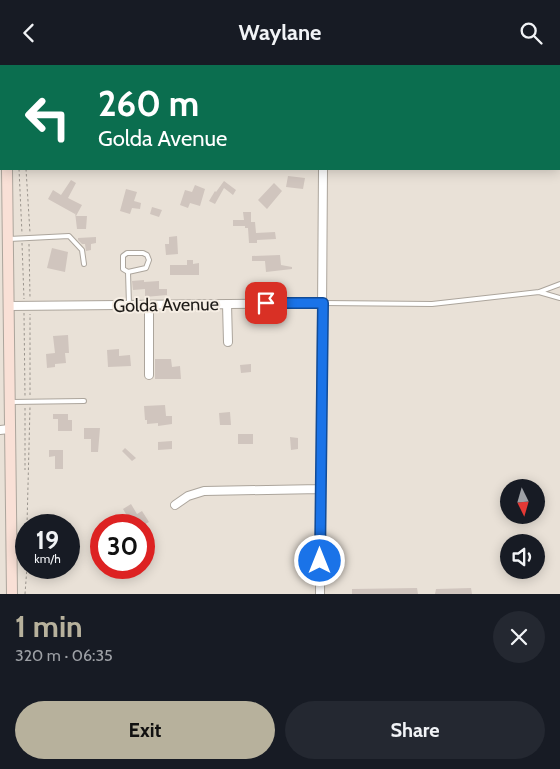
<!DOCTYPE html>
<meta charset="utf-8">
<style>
:root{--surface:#171b24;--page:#242831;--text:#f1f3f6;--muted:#9ea1a6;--accent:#b7b19c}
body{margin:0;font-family:Cabin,sans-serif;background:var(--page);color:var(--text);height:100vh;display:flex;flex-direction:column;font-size:19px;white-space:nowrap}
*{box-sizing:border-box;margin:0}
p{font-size:16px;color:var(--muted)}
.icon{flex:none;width:28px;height:28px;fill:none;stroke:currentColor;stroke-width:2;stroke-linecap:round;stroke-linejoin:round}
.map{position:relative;height:529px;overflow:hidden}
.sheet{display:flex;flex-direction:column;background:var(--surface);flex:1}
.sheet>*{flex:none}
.banner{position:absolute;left:0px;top:0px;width:560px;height:105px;box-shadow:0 2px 12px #0003;background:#0b6e4f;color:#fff;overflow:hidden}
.needle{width:32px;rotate:175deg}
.buttons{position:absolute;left:500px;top:414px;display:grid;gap:10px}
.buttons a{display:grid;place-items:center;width:45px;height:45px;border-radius:50%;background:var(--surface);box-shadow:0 2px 12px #0003;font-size:25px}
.speed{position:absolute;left:15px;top:449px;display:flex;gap:10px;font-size:25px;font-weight:700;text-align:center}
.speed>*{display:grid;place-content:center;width:65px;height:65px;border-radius:50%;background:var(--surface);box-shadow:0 2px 12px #0003;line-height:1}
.speed small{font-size:12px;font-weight:400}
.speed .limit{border:8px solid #d22;background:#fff;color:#111}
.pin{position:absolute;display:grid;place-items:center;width:42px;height:42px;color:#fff;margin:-21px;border-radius:10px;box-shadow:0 2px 8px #0006}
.me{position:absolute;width:55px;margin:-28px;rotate:0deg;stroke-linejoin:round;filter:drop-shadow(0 0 4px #0008)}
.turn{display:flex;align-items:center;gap:18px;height:105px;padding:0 15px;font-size:22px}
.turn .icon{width:65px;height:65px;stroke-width:2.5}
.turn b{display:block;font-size:35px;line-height:42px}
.round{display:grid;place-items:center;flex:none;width:52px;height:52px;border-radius:26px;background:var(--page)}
.headline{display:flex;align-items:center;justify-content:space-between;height:85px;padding:0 15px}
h1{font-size:30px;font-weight:700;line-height:38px;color:var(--accent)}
.cta{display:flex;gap:10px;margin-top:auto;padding:10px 15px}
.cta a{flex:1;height:58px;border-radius:30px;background:var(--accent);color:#111;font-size:20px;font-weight:700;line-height:58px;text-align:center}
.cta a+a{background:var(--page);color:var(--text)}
header{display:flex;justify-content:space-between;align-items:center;height:65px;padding:0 15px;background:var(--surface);font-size:22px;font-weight:700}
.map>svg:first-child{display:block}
.building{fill:#d0c5be}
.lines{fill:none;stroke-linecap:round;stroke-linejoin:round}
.lane-casing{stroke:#aca59c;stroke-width:6}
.street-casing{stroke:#aca59c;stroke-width:10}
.secondary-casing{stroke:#aca59c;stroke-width:12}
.path{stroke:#9b958e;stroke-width:1;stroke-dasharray:2.5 2.5;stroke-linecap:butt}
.lane{stroke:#fff;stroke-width:4}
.street{stroke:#fff;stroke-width:8}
.secondary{stroke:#f9e0d6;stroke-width:10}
.route-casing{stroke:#114b97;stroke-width:12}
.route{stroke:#1a73e8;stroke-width:9}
.labels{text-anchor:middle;stroke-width:4;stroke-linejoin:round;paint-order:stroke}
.street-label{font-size:18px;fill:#1d1a17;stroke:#f6eee4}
</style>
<header><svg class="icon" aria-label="back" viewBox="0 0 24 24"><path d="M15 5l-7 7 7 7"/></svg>Waylane<svg class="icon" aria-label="search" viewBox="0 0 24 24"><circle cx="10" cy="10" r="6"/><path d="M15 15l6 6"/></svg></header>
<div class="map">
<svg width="560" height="529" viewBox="0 0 560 529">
<rect width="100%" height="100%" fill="#e9e1d7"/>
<!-- building -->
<path class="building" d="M288,111L305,113L303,124L286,122Z
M71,115L76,118L68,133L82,140L76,151H87L86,164H77L75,147V149L48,134L53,125L61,130Z
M224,116L236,125L233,130L224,123L215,139L209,136L215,126L216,127Z
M274,118L282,126L267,144L258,135Z
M195,120L205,124L200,141L190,138L188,143L180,140L185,125L192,127Z
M126,124L137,127L134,136L141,138L140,144L132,143L130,149L120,146Z
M152,142L162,145L159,152L150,149Z
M243,147H251V157H255L256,168L275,167L276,174L257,175V178H249L248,163H245V161H233V155H244Z
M177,171L178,189L166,190L165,179H169V172Z
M96,172V178L91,179V185L86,186L85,179H82L78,175V173Z
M52,183L68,187L65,207L47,203Z
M280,190L281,200L292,202V204L266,207L265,196H252V191Z
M187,195H193V199L199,198V210H170V200H187Z
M144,215V217L159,216V224H167V230L145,232V224L133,225L132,216Z
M68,270L69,288H65L66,298L55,299V302L47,303L46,289L55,288L53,271Z
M119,284V291L130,290L131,301L108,302L107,285Z
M155,294H171L172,302L180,301L181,314H155Z
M251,299V307L241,308L240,300Z
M165,340L166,351H172V359L158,361V358L147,359V355H145L144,341Z
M230,347L231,360H220L219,348Z
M53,349H68V355H72V366H58V354H53Z
M84,363H100L98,387H91V374H84Z
M238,369H253V379H238Z
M290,372L298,373V384L291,385Z
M172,376V384L158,385V377Z
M125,383L136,393L132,396L122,386Z
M49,385H63V404H55V391L49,392Z
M131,439L137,449L142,446L149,457L143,460H127L125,457L129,454L123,444Z
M417,523L418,529H352V524Z
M471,523L472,529H435L436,524Z"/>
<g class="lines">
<!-- lane casing -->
<g class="lane-casing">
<path id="lane" d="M367,0V1
M506,0V1
M9,174L69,171L82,185L84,199
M128,207L146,203L149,195L147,190L143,188H127L123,191V204L128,207L129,240
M539,227L560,233
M323,238L432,239L539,227L560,219
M11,337L84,336"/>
</g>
<!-- street casing -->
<g class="street-casing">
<path id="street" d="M324,0V1
M552,1L554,0
M227,239L228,277
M10,241L323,238
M149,310V240
M0,365L9,364
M175,440L188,431L204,426L321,424
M320,529L323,104"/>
</g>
<!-- secondary casing -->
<g class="secondary-casing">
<path id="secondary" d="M5,0V1
M7,104L12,529"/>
</g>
<!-- path -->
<path class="path" d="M20,0V1
M27,1V0
M19,104L22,169
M26,104L30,168
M22,178L24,234
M29,179L30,233
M24,248L25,331
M30,330V249
M25,343V405
M27,460L30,342
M25,529L27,502"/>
<!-- lane -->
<use href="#lane" class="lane"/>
<!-- street -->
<use href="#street" class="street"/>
<!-- secondary -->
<use href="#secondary" class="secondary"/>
</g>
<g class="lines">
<!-- route casing -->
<g class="route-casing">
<path id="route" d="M266,238H323L320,496"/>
</g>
<!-- route -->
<use href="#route" class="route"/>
</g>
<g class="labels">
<!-- street labels -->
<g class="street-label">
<text transform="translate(166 240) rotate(-1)" y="6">Golda Avenue</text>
</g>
</g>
</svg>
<div class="buttons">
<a><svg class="needle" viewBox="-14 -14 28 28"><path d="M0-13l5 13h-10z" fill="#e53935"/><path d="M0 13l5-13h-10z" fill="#9ea1a6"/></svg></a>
<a><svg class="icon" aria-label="sound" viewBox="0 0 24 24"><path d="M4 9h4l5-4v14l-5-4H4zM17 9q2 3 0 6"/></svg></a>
</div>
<div class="speed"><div>19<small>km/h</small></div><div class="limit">30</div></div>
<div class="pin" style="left:266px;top:238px;background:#d93025"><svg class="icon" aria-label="arrive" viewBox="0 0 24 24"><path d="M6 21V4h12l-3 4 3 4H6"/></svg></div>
<svg class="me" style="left:320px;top:496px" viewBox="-20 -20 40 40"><circle r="17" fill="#1a73e8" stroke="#fff" stroke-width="3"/><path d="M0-11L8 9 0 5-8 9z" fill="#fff"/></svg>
<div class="banner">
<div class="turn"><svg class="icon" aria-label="left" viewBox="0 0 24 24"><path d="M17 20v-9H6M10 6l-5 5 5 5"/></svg><div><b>260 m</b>Golda Avenue</div></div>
</div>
</div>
<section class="sheet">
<div class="headline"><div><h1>1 min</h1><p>320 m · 06:35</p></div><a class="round"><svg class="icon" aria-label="close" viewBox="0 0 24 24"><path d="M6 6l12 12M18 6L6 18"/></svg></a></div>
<div class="cta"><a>Exit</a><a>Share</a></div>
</section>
